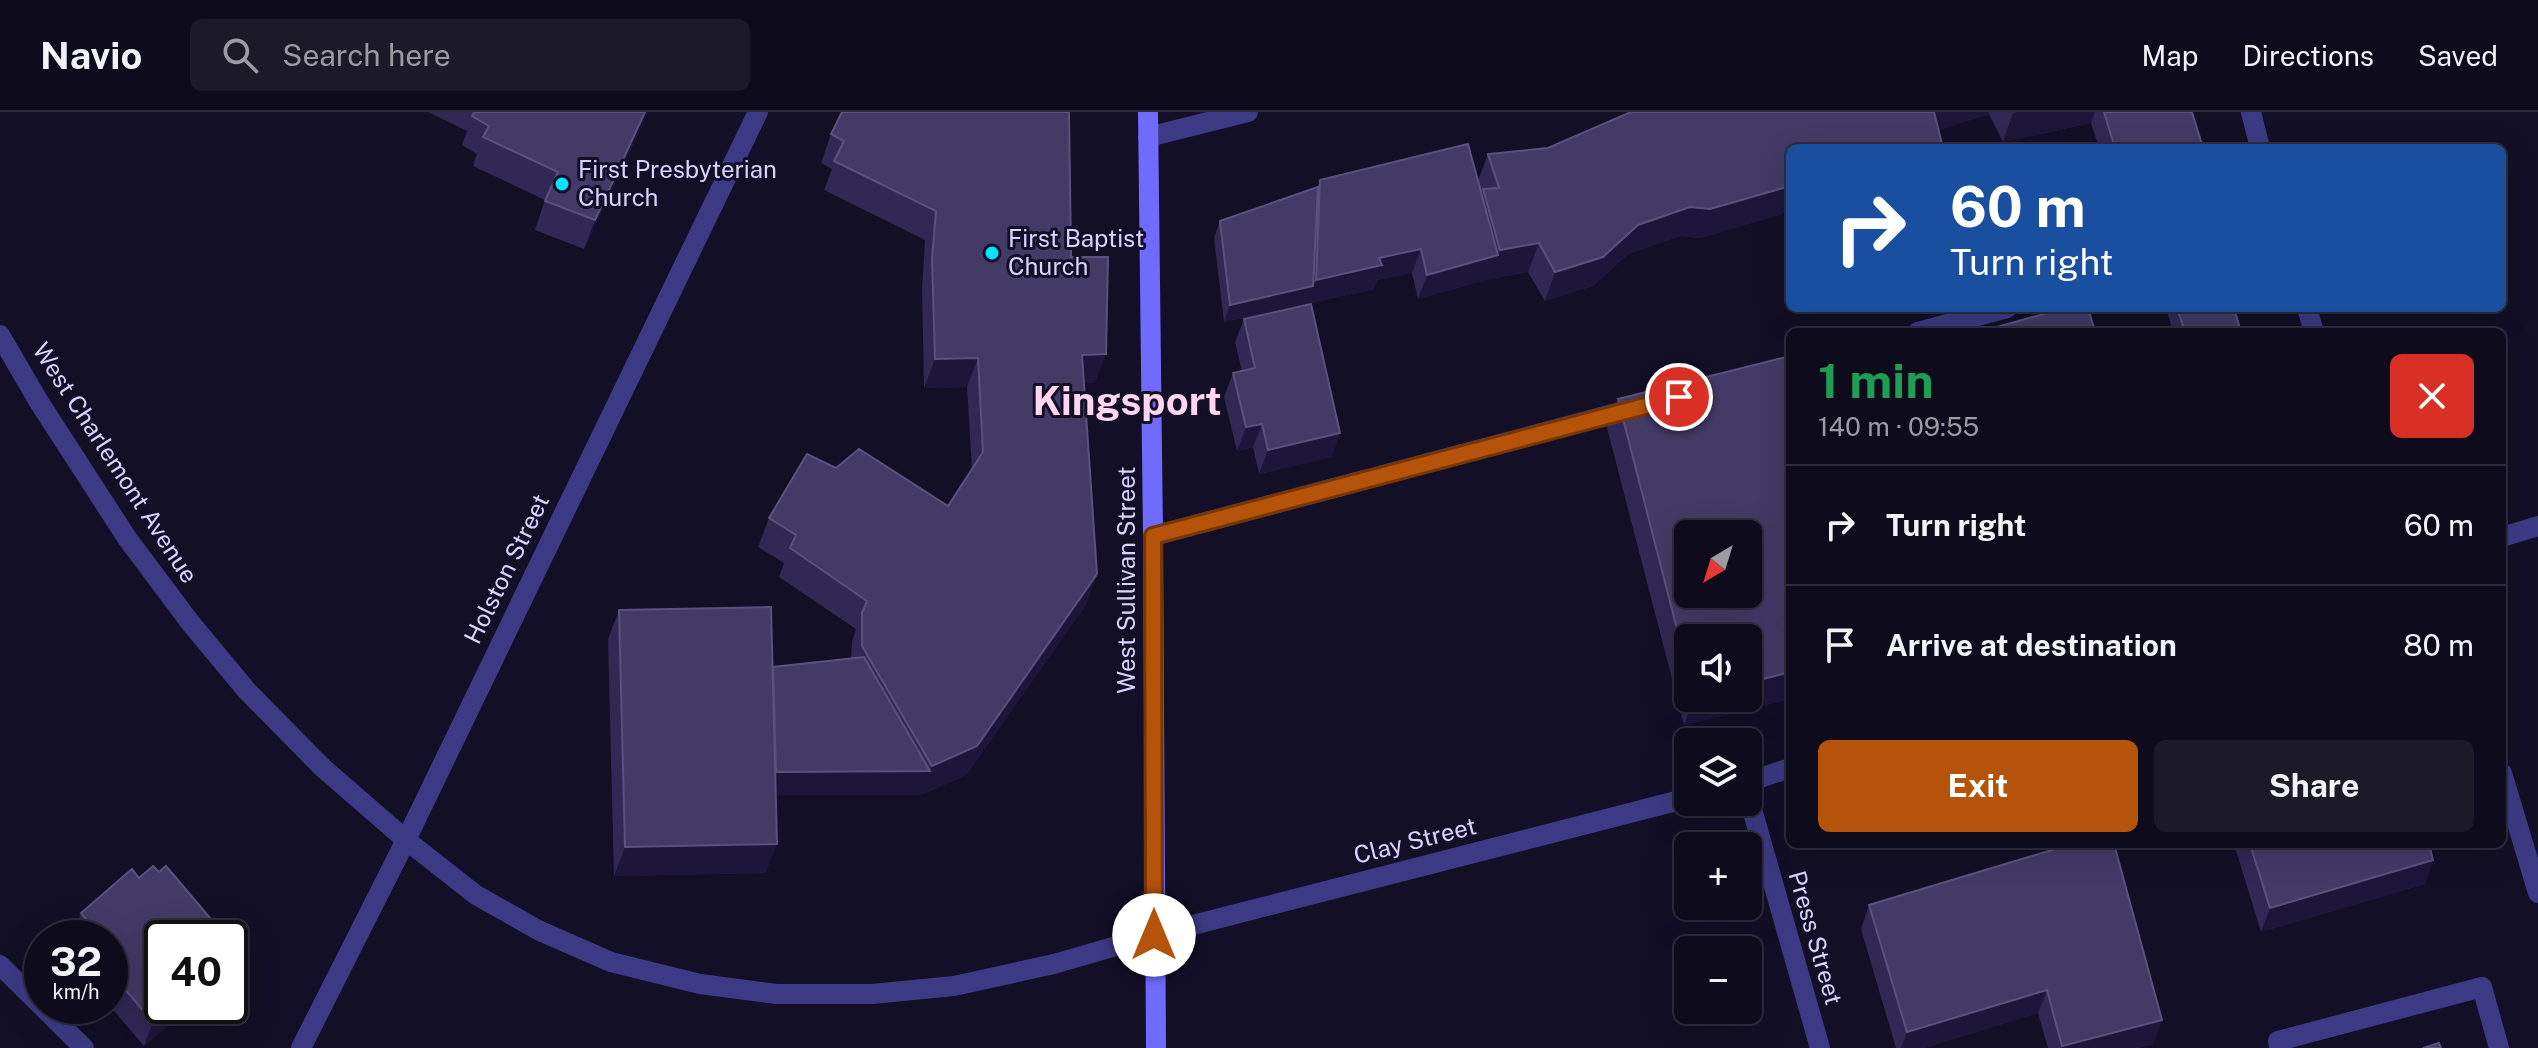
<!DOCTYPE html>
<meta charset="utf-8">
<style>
:root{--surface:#0e0b1c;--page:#1c1929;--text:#f1f3f6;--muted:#9b9ba3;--line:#2e2b3b;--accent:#b45309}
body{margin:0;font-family:"Public Sans",sans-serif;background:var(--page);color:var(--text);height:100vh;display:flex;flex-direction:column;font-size:30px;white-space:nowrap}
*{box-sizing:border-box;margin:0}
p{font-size:26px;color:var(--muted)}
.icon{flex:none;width:44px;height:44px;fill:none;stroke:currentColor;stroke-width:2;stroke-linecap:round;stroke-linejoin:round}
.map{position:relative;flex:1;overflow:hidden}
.details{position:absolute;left:1786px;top:216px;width:720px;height:520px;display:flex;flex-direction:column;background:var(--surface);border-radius:12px;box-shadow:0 8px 32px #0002,0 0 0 2px var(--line)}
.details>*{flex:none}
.hud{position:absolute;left:1786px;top:32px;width:720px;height:168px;border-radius:12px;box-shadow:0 8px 32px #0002,0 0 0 2px var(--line);background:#1a4fa0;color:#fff;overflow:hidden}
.needle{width:52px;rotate:218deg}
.controls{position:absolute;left:1674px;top:408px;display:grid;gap:16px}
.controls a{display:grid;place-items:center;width:88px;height:88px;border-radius:12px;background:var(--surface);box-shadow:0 8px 32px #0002,0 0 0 2px var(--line);font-size:40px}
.speed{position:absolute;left:24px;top:808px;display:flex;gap:16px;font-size:40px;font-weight:700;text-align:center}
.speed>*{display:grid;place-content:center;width:104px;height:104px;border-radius:50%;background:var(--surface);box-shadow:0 8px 32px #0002,0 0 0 2px var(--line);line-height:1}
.speed small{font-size:20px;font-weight:400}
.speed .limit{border:4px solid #111;border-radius:12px;background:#fff;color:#111}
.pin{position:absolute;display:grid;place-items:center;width:68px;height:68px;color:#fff;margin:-34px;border:4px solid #fff;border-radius:50%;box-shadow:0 2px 8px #0007}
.me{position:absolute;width:88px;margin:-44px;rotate:0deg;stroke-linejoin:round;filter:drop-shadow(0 0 6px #0008)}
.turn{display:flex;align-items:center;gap:28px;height:168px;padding:0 32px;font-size:36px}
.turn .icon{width:104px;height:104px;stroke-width:2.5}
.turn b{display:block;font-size:56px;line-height:68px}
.round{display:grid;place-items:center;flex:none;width:84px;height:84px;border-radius:12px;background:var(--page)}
.head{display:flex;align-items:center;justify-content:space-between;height:136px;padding:0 32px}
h1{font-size:48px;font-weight:700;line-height:60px;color:#1e9e55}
.button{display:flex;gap:16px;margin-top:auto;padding:16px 32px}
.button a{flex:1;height:92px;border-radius:12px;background:var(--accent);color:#fff;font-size:32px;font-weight:700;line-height:92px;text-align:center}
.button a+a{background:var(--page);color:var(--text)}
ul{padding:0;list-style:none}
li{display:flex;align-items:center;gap:24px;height:120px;padding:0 32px;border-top:2px solid var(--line)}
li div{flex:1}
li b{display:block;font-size:30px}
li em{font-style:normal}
header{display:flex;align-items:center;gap:48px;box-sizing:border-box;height:112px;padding:0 40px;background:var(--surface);border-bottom:2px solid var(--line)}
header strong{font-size:38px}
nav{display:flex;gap:44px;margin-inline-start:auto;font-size:28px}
.search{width:560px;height:72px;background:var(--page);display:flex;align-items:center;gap:20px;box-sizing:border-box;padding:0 28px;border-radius:12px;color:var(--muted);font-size:30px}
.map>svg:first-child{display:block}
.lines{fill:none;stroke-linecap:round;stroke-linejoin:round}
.lane{stroke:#3d3a85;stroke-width:20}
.street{stroke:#3d3a85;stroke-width:20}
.secondary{stroke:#6f6bff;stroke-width:20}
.wall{fill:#312854;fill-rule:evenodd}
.shaded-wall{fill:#1d163a}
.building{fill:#433a66;stroke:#5a527e;stroke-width:2;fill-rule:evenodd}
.route-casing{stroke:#753606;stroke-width:20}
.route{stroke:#b45309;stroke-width:14}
.poi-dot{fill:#00e5ff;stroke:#130f26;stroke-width:3}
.labels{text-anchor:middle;stroke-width:6;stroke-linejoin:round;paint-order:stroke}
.poi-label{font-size:24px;fill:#d9d4ff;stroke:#130f26;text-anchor:start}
.street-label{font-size:24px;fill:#d9d4ff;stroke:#130f26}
.town-label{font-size:40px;font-weight:bold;fill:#ffd6f0;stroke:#130f26}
</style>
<header>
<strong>Navio</strong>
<div class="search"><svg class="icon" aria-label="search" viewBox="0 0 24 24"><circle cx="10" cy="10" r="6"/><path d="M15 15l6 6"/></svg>Search here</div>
<nav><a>Map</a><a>Directions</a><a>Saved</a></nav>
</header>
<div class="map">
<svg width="2538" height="936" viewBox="0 0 2538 936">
<rect width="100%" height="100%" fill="#130f26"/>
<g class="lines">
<!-- lane -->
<path class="lane" d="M0,853L84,936
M2279,936L2278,929L2482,875L2499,936"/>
<!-- street -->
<path class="street" d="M2251,0L2260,36
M1148,25L1248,0
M2307,196L2314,220
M1918,220L2007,196
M0,223L39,290L127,426L189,509L247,579L323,656L406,728L476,783L540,819L611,850L700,872L777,882H872L954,874L1054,852L1154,823L1688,686
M1153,424L1639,295
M2502,425L2538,414
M2502,661L2538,781
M1748,670L1790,656
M1748,683L1820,936
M301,936L406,728L758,0"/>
<!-- secondary -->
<path class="secondary" d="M1148,0L1153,424L1156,936"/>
</g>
<!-- wall -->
<path class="wall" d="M428,0H648L584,137L535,118L545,88L473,54L477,42L462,33L467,19Z
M1650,0H2192L2203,36H2099L2091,11L2003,30L1989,2L1938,18L1943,36H1790L1782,102L1700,126L1680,124L1628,142L1593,174L1545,189L1528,160L1489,167L1418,187L1412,161L1377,168L1374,177L1224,210L1214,126L1220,109L1318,75L1320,68L1478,69L1488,42L1548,36Z
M831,22L1071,145L1095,271H1084L1087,491L966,663L921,683H776L766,761L614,764L608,527L619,498L773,555L851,546L852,530L856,517L779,465L784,451L758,435L769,406L836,356L948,394L972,357L967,275L924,276L922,176L925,128L824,78L832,57L821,51Z
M2166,196H2234L2241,220H2173Z
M1244,207L1332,345L1259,362L1253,335L1237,339L1224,285L1233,261L1242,259L1235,230Z
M1618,287L1790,587L1684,613L1607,316ZM1688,526L1748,586H1688Z
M2234,732H2429L2433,748L2425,772L2261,820Z
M153,754L159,760L166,754L227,826H162V894H191L144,934L110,894V826H73L72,825L81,801L132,757L139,766Z
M1869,793L2162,908L2153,932L2137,936H2048L2038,901L1924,936H1896L1861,817Z"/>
<!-- shaded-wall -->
<path class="shaded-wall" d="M645,0H648L584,137L595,108Z
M1931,0H1989V2L1922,23Z
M2018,0H2095L2091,11L2003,30L2013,1Z
M1790,74V96L1782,102L1700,126L1680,124L1628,142L1593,174L1545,189L1555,160L1638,113L1690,95Z
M1539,131L1528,160L1489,167L1418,187L1427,163L1498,143L1500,138Z
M1421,137L1412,161L1377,168L1374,177L1224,210L1230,193L1313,174L1316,168L1379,146Z
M1106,242L1095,271L1071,272L1082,243Z
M978,246L967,275L924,276L935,247Z
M1262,312L1253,335L1237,339L1246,315Z
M1340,321L1332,345L1259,362L1268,338Z
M1097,462L1087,491L966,663L921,683H767L776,660L930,659L932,654Z
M1790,560V587L1684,613L1694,586H1748V571Z
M777,732L766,761L614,764L625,735Z
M2433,748L2425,772L2261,820L2270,796Z
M237,838L230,858V844Z
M2047,878L2038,901L1924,936H1901L1907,920Z
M172,894H191L144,934L153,910Z
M2162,908L2153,932L2137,936H2062V934Z"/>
<!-- building -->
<path class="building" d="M475,0H645L595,108L545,89L558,60L483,25L489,14L472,4Z
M842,0H1069L1071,145H1108L1106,242L1082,243L1097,462L977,634L932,654L862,534V501L867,489L790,436L796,423L769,406L807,342L836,356L859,337L948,394L983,340L978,246L935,247L932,147L936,99L834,49L844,29L831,22Z
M1631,0H1934L1943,36H1871L1869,32L1860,36H1790V74L1710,97L1690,95L1638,113L1603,145L1555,160L1539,131L1500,138L1483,77L1499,76L1488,42L1548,36Z
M2104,0H2192L2203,36H2115Z
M1468,32L1498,143L1427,163L1421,137L1379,146L1382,153L1316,168L1320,68Z
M1318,75L1313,174L1230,193L1220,109Z
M1311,192L1340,321L1268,338L1262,312L1246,315L1233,261L1255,256L1244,207Z
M2065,196H2088L2095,220H1979Z
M2177,196H2234L2241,220H2185Z
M1790,244V560L1748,571V526H1688V560L1618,287ZM1688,422H1748V482H1688Z
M771,495L777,732L625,735L619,498Z
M864,545L930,659L776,660L773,555Z
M2072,732H2114L2162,908L2062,934L2047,878L1907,920L1869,793Z
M2250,732H2429L2433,748L2270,796Z
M153,754L159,760L166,754L227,826H162V894H172L153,910L110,860V826H98L101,824L81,801L132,757L139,766Z
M230,830L237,838L230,844Z
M2439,931L2441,936H2423Z"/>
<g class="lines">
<!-- route casing -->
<g class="route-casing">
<path id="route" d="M1154,823L1153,424L1679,285"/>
</g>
<!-- route -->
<use href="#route" class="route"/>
</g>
<!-- markers -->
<g class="poi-dot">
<circle cx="562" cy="72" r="8"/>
<circle cx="992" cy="141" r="8"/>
</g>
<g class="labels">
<!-- poi labels -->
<g class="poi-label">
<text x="578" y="66">First Presbyterian<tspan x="578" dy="28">Church</tspan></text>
<text x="1008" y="135">First Baptist<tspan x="1008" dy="28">Church</tspan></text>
</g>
<!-- street labels -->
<g class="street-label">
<text transform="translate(115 351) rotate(57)" y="8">West Charlemont Avenue</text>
<text transform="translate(507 457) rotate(-64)" y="8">Holston Street</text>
<text transform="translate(1127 468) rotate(-90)" y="8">West Sullivan Street</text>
<text transform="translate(1415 729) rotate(-14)" y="8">Clay Street</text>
<text transform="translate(1815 826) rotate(74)" y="8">Press Street</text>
</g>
<!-- town labels -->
<g class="town-label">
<text x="1127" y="303">Kingsport</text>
</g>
</g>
</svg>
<div class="controls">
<a><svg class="needle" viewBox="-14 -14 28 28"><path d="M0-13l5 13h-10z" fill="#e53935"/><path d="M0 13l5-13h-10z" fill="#9b9ba3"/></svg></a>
<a><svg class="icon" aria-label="sound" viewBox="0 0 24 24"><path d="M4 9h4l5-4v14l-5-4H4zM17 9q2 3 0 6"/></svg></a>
<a><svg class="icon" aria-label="layers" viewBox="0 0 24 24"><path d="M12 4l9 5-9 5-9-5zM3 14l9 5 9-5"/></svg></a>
<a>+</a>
<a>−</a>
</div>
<div class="speed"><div>32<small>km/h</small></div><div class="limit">40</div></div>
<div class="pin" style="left:1679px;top:285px;background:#d93025"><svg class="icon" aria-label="arrive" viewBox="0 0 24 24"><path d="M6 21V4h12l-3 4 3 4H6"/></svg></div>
<svg class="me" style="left:1154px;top:823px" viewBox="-20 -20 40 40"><circle r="19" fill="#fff"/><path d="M0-13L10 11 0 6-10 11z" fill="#b45309"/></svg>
<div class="hud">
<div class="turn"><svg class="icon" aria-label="right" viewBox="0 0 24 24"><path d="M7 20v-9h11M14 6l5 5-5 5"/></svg><div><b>60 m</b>Turn right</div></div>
</div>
<section class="details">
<div class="head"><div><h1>1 min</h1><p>140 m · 09:55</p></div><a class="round" style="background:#d93025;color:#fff"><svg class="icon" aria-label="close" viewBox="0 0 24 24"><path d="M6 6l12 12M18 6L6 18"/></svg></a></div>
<ul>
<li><svg class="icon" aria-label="right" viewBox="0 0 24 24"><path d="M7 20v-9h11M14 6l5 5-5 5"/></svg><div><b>Turn right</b></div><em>60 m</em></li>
<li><svg class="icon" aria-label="arrive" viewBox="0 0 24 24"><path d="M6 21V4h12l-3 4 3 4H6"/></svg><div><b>Arrive at destination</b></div><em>80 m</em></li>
</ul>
<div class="button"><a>Exit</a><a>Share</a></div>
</section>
</div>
